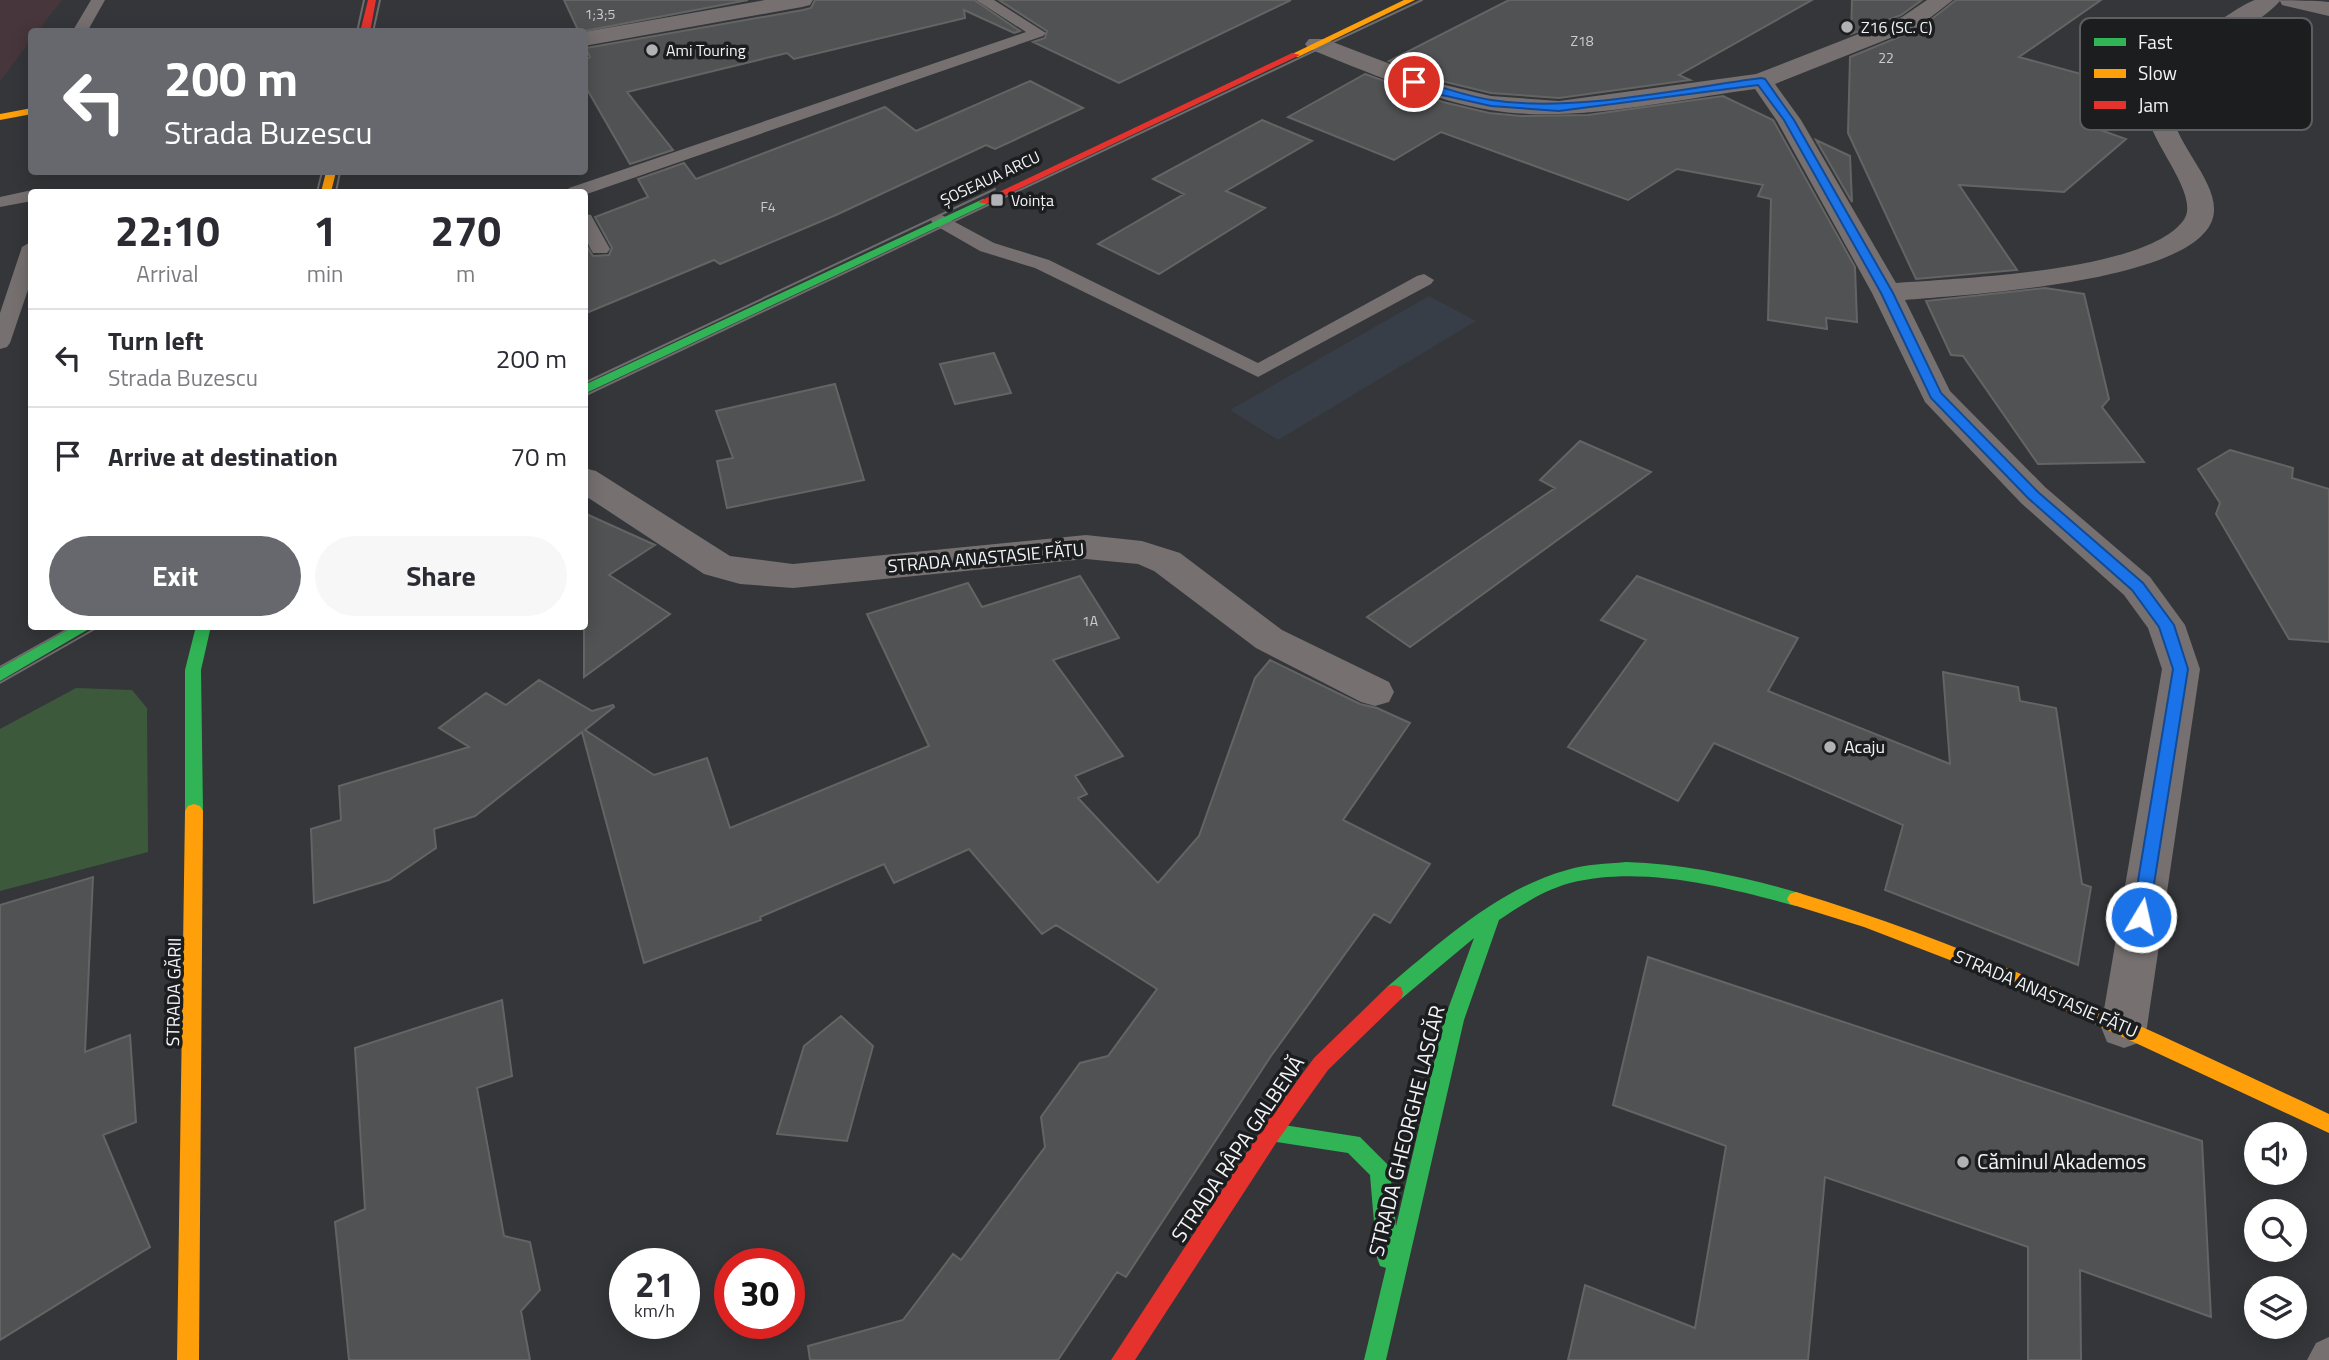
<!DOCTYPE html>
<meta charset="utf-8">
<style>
:root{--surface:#fff;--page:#f7f7f7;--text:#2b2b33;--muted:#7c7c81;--line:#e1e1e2;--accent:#67686e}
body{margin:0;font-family:"Titillium Web",sans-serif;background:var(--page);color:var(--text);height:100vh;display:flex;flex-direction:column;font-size:26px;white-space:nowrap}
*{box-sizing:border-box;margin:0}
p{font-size:23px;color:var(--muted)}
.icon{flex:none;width:38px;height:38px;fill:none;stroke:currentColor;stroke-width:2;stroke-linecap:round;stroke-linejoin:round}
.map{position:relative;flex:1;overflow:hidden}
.details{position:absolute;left:28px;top:189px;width:560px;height:441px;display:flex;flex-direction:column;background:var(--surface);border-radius:7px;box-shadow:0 4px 18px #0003}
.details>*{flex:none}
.hud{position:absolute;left:28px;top:28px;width:560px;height:147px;border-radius:7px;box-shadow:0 4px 18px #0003;background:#67686e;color:#fff;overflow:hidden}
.tools{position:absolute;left:2244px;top:1122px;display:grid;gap:14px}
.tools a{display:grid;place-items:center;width:63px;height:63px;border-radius:50%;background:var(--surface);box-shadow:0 4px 18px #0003;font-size:35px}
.speed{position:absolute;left:609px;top:1248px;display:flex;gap:14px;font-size:35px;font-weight:700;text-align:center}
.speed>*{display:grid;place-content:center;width:91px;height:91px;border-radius:50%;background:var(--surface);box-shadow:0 4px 18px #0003;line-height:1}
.speed small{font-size:18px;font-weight:400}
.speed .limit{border:10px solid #d22;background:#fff;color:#111}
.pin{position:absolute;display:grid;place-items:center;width:60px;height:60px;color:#fff;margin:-30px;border:4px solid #fff;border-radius:50%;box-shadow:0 2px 7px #0007}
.me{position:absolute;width:77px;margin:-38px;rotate:9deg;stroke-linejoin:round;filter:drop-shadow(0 0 5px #0008)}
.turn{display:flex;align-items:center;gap:24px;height:147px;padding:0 21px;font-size:32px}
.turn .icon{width:91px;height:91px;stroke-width:2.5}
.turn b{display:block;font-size:49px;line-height:60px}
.eta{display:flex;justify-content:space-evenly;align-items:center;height:119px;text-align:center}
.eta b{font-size:42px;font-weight:700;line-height:49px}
.button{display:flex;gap:14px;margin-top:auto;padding:14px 21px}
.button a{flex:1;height:80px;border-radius:42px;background:var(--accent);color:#fff;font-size:28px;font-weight:700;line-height:80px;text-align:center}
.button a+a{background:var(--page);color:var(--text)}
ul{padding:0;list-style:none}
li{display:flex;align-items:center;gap:21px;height:98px;padding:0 21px;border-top:2px solid var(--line)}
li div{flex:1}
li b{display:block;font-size:26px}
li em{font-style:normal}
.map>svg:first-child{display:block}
.built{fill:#373e48}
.industrial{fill:#47363c}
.green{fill:#3d593c}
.building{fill:#515253;stroke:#646464;stroke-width:2}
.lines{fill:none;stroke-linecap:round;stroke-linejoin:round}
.lane{fill:#767070;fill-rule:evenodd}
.street{fill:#767070;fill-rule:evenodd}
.fast{fill:#30b455;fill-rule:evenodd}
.slow{fill:#ff9f0a;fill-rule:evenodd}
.jam{fill:#e5322d;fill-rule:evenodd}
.tram{stroke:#6e6c6c;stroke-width:2}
.route{fill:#1a73e8;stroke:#114b97;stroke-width:2}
.poi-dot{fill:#b0b2b5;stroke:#1b1d1f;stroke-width:2.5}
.labels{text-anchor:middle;stroke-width:7;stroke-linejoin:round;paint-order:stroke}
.number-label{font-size:14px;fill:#cacccf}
.far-poi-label{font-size:16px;fill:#f2f4f8;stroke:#1b1d1f;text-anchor:start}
.far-street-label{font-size:16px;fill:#f2f4f8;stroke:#1b1d1f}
.street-label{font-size:18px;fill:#f2f4f8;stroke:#1b1d1f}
.poi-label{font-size:18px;fill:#f2f4f8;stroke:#1b1d1f;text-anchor:start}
.near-street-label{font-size:21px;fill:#f2f4f8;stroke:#1b1d1f}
.near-poi-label{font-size:21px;fill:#f2f4f8;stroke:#1b1d1f;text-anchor:start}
.key{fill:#1b1d1f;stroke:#5c5e60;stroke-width:2}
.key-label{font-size:19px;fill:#f2f4f8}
</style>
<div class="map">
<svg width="2329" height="1360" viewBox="0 0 2329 1360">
<rect width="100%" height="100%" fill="#343639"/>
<!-- built -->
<path class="built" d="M1429,296L1476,321L1278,440L1230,410Z"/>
<!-- industrial -->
<path class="industrial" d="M0,0H62L38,31L32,32L31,40L0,81Z"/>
<!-- green -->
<path class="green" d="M76,688L132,690L147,708L148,852L0,891V729Z"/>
<!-- building -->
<path class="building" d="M564,0H748L579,32Z
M815,0H974L1020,31L1014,33L964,10L965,18L794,59L787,53L627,92L673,150L630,164L584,84V61L590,57L586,48L803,10L811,8Z
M999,0H1291L1119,83L1033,42L1045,38L1047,31Z
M1509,0H1812L1679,75L1690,80L1559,98L1491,93L1446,82L1389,61Z
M1852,0H1922L1901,15L1851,34Z
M1956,0H2101L2019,57L2099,79L2094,84L2118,91L2092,127L2126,139L2064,192L1959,185L2017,270L1916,279L1848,133L1850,57L1919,29Z
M1365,74L1443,102L1489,113L1521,116L1588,115L1723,96L1773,120L1855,267L1857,322L1826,318L1827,329L1768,320L1771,199L1758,196L1763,185L1677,169L1628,200L1441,132L1394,160L1288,117Z
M1030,81L1083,108L995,149L986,145L836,215L720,264L714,260L584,314V242L593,256L609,255L612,248L595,217L648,197L638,179L684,163L696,179L885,107L916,131Z
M1262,120L1312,141L1226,191L1265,208L1159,274L1098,244L1184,194L1153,179Z
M1816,140L1850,156L1852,202Z
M2045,288L2084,294L2109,399L2102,407L2144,462L2038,464L1963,356L1951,355L1926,301Z
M994,353L1011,393L955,404L940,364Z
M835,384L864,480L727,508L717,461L733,458L716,411Z
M1580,441L1651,472L1410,647L1367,617L1555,488L1540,480Z
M2230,450L2293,468L2292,478L2329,489V642L2289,639L2216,514L2220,503L2198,469Z
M584,513L655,545L609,575L670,614L584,677Z
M1080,576L1119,638L1053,660L1123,756L1075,776L1087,794L1078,798L1158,883L1199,836L1255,678L1270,660L1360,704L1377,708L1410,723L1343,820L1430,864L1390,923L1374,914L1271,1056L1126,1277L1117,1272L1058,1360H810L808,1346L903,1320L953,1254L961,1260L1045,1147L1041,1117L1080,1063L1108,1056L1157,989L1056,925L1042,934L969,849L894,883L884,864L760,917L761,920L644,963L582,732L475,816L434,829L436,848L389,880L314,903L311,829L341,820L339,786L469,747L439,728L486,693L506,705L539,680L592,711L613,705L614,707L585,730L654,775L707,758L730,828L929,746L867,614L968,583L982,607Z
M1637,576L1798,638L1768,691L1950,764L1943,672L2018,687L2020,701L2056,708L2082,884L2091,887L2078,965L1885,890L1903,825L1714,743L1678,801L1568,747L1646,640L1601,620Z
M93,877L85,1052L130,1035L136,1122L103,1135L150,1247L0,1340V905Z
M1648,957L2202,1141L2211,1317L2080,1270L2081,1360H2028V1247L1825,1177L1808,1360H1568L1585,1285L1695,1328L1726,1146L1613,1105Z
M502,1000L512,1076L477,1088L504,1236L530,1242L540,1290L521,1311L530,1360H349L335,1222L365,1209L355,1048Z
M841,1016L873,1046L847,1141L777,1134L804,1046Z"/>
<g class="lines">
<!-- lane -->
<path class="lane" d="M91,0H105L87,32H72Z
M976,0H994L1046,33L1043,36L584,195V192H566L569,188L1026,32Z
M32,190L39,192H32V201L0,207V197Z
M584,214L591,215L610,249L607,253H593C584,239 584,229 584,214Z
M940,214L994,243L1049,260L1258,363L1417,276L1424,274L1434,280L1431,284L1258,377L1035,268L980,251L933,224L931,220Z
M32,241V278L10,343L7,347L0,349V313L22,247Z
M2329,1337V1360H2307L2316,1343Z"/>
<!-- street -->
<path class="street" d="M765,0H813L810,5L802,7L584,46V32Z
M1927,0H1953L1918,27L1775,84L1801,120L1896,283C1960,278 2144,272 2183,221C2203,196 2146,139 2147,109C2147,99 2153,76 2160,68C2171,54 2238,5 2255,0C2266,0 2316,0 2329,2V16L2282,5L2280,1C2256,29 2205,42 2181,73C2178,78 2177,87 2175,94C2174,98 2172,104 2172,109C2172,140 2216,179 2214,211C2211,283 1959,295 1905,300L1950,391L2045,487L2150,577L2185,625L2200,669L2147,1027L2141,1042L2124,1048L2107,1042L2101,1027L2162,669L2148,628L2124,595L2021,503L1925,402L1872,293L1777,121L1755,89C1673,100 1571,124 1490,110C1427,99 1368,72 1309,49L1305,44L1309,39H1325L1445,85L1491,96L1559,101L1756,74L1902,17Z
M584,468L596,471L730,556L793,564L1086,535L1142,541L1180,553L1282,630L1389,682L1394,692L1389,702L1375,706L1361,702L1256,648L1154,571L1138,564L1086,559L793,588L740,584L704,574L584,495Z"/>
<!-- fast -->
<path class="fast" d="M983,199L987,200V204L584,394V385Z
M74,626H94L0,681V668Z
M196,626H211L201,670L203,811L200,816L194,818L188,816L185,811V670Z
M1626,862C1685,864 1740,876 1796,892L1802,894L1805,899L1802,904L1796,906C1724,887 1644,865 1570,883C1544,890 1520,906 1499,920L1464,1020L1386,1360H1364L1386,1268L1380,1266L1377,1258L1370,1175L1348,1153L1264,1140L1261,1133L1264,1126L1271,1123L1360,1137L1387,1164L1390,1171L1396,1226L1444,1020L1474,938L1401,999L1394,1001L1387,999L1385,993L1387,987C1441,942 1498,889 1567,870C1586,864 1607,864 1626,862Z"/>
<!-- slow -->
<path class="slow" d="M1404,0H1415L1298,57L1290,55Z
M32,108V114L0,120V114Z
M326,172H336L331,192H321Z
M194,804L200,806L203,811L199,1360H177L185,811L188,806Z
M1796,892C1981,948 2154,1032 2329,1114V1133L1994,977L1864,927L1790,904L1787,899L1790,894Z"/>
<!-- jam -->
<path class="jam" d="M368,0H376L370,32H360Z
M1292,53L1300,55L987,204L978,202Z
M1394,985L1401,987L1403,993L1401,999L1328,1070L1278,1140L1135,1360H1111L1264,1126L1314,1058L1387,987Z"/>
<!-- tram -->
<path class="tram" d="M357,32L364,0
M373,32L380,0
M317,192L322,172
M336,192L340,172
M584,383L995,189
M584,396L1422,0
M0,667L73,626
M0,683L100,626"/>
</g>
<!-- route -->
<path class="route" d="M1761,78L1765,79L1794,120L1893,293L1941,393L2038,492L2143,583L2174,625L2188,669L2148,922L2141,924L2135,922L2132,917L2173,669L2159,627L2132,590L2028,498L1931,398L1881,293L1784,120L1758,85L1559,111L1491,106L1433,93L1409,82L1414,79C1440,86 1464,96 1491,100C1573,113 1678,89 1761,78Z"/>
<!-- markers -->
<g class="poi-dot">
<circle cx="1847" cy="27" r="7"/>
<circle cx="652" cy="50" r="7"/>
<rect x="990" y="193" width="14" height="14" rx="3.5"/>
<circle cx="1830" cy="747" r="7"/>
<circle cx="1963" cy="1162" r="7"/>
</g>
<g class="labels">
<!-- number labels -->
<g class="number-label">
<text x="600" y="19">1;3;5</text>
<text x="1582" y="46">Z18</text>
<text x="1886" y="63">22</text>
<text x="768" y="212">F4</text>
<text x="1090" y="626">1A</text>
</g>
<!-- far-poi labels -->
<g class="far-poi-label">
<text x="1861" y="33">Z16 (SC. C)</text>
<text x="666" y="56">Ami Touring</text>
<text x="1011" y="206">Voința</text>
</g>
<!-- far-street labels -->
<g class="far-street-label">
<text transform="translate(990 178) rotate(-25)" y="6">ȘOSEAUA ARCU</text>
</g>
<!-- street labels -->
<g class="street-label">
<text transform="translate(986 558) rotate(-5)" y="6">STRADA ANASTASIE FĂTU</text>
<text transform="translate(174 992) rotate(-89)" y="6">STRADA GĂRII</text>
<text transform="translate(2046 994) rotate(23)" y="6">STRADA ANASTASIE FĂTU</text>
</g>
<!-- poi labels -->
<g class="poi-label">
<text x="1844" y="753">Acaju</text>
</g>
<!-- near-street labels -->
<g class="near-street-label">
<text transform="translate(1407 1131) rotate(-76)" y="7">STRADA GHEORGHE LASCĂR</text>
<text transform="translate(1238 1149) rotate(-56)" y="7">STRADA RÂPA GALBENĂ</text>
</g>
<!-- near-poi labels -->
<g class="near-poi-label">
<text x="1977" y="1169">Căminul Akademos</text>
</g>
</g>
<!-- legend -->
<rect x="2080" y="18" width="232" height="112" rx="10" class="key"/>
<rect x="2094" y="38" width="32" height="8" fill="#30b455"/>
<rect x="2094" y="69" width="32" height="9" fill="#ff9f0a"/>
<rect x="2094" y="101" width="32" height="8" fill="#e5322d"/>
<g class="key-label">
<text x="2138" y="49">Fast</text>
<text x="2138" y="80">Slow</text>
<text x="2138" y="112">Jam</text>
</g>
</svg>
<div class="tools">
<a><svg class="icon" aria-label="sound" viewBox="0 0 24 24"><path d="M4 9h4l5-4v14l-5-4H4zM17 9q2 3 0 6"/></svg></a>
<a><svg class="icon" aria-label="search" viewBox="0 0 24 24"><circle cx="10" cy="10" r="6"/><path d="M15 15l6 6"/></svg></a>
<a><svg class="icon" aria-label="layers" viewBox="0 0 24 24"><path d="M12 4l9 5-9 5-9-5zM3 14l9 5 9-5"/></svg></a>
</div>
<div class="speed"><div>21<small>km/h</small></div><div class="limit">30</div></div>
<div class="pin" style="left:1414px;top:82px;background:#d93025"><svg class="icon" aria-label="arrive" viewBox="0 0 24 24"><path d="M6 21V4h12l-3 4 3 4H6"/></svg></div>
<svg class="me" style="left:2141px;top:917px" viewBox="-20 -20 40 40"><circle r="17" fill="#1a73e8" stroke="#fff" stroke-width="3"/><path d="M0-11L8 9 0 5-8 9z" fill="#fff"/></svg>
<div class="hud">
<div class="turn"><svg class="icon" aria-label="left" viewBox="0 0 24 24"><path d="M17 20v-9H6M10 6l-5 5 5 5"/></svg><div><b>200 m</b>Strada Buzescu</div></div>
</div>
<section class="details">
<div class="eta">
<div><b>22:10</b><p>Arrival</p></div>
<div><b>1</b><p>min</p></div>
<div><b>270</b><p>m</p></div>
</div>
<ul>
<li><svg class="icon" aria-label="left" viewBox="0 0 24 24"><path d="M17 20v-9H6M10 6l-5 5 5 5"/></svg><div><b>Turn left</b><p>Strada Buzescu</p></div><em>200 m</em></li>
<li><svg class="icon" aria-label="arrive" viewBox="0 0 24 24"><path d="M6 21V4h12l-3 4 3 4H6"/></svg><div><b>Arrive at destination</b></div><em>70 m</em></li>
</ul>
<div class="button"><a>Exit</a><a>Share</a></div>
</section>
</div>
